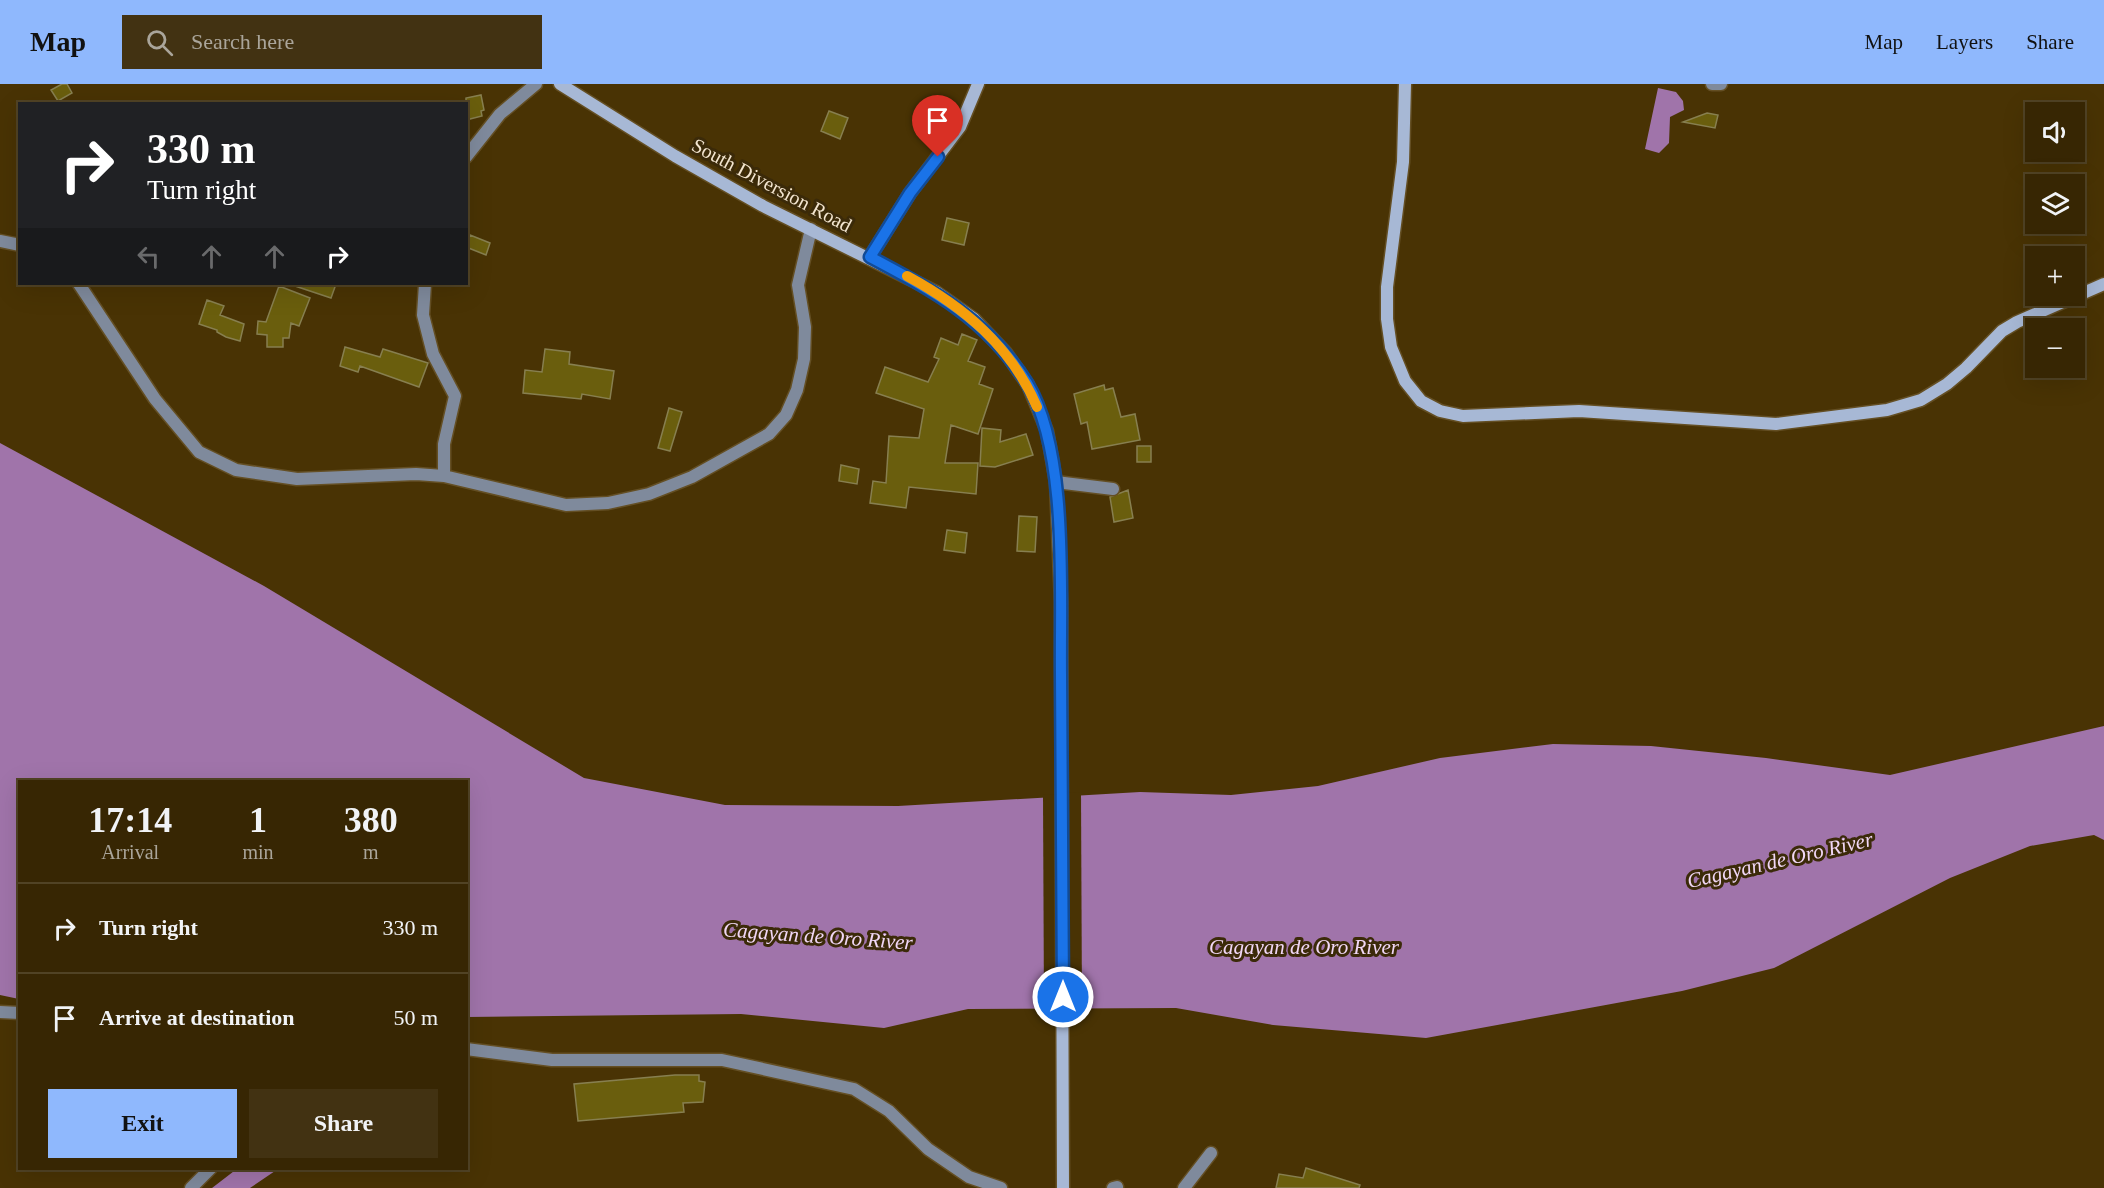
<!DOCTYPE html>
<meta charset="utf-8">
<style>
:root{--surface:#372603;--page:#423212;--text:#f1f3f6;--muted:#aaa59a;--line:#514325;--accent:#8fb8fd}
body{margin:0;font-family:"Times New Roman",serif;background:var(--page);color:var(--text);height:100vh;display:flex;flex-direction:column;font-size:22px;white-space:nowrap}
*{box-sizing:border-box;margin:0}
p{font-size:20px;color:var(--muted)}
.icon{flex:none;width:33px;height:33px;fill:none;stroke:currentColor;stroke-width:2;stroke-linecap:round;stroke-linejoin:round}
.map{position:relative;flex:1;overflow:hidden}
.sheet{position:absolute;left:18px;top:696px;width:450px;height:390px;display:flex;flex-direction:column;background:var(--surface);border-radius:0px;box-shadow:0 6px 24px #0002,0 0 0 2px var(--line)}
.sheet>*{flex:none}
.guide{position:absolute;left:18px;top:18px;width:450px;height:183px;border-radius:0px;box-shadow:0 6px 24px #0002,0 0 0 2px var(--line);background:#202124;color:#fff;overflow:hidden}
.buttons{position:absolute;left:2025px;top:18px;display:grid;gap:12px}
.buttons a{display:grid;place-items:center;width:60px;height:60px;border-radius:0px;background:var(--surface);box-shadow:0 6px 24px #0002,0 0 0 2px var(--line);font-size:30px}
.pin{position:absolute;display:grid;place-items:center;width:51px;height:51px;color:#fff;margin:-62px -26px;border-radius:50% 50% 50% 0;rotate:-45deg;box-shadow:0 0 6px #0007}
.pin .icon{rotate:45deg}
.me{position:absolute;width:66px;margin:-33px;rotate:0deg;stroke-linejoin:round;filter:drop-shadow(0 0 4px #0008)}
.turn{display:flex;align-items:center;gap:21px;height:126px;padding:0 30px;font-size:27px}
.turn .icon{width:78px;height:78px;stroke-width:2.5}
.turn b{display:block;font-size:42px;line-height:51px}
.lanes{display:flex;align-items:center;height:57px;padding:0 30px;background:#0003;justify-content:center;gap:30px;direction:ltr}
.lanes .off{opacity:.35}
.eta{display:flex;justify-content:space-evenly;align-items:center;height:102px;text-align:center}
.eta b{font-size:36px;font-weight:600;line-height:42px}
.action{display:flex;gap:12px;margin-top:auto;padding:12px 30px}
.action a{flex:1;height:69px;border-radius:0px;background:var(--accent);color:#111;font-size:24px;font-weight:600;line-height:69px;text-align:center}
.action a+a{background:var(--page);color:var(--text)}
ul{padding:0;list-style:none}
li{display:flex;align-items:center;gap:18px;height:90px;padding:0 30px;border-top:2px solid var(--line)}
li div{flex:1}
li b{display:block;font-size:22px}
li em{font-style:normal}
header{display:flex;align-items:center;gap:36px;box-sizing:border-box;height:84px;padding:0 30px;background:var(--accent);color:#111}
header strong{font-size:28px}
nav{display:flex;gap:33px;margin-inline-start:auto;font-size:21px}
.search{width:420px;height:54px;background:var(--page);display:flex;align-items:center;gap:15px;box-sizing:border-box;padding:0 21px;border-radius:0px;color:var(--muted);font-size:22px}
.map>svg:first-child{display:block}
.water{fill:#a074aa}
.pier{fill:#493304}
.building{fill:#6a5e0d;stroke:#877f50;stroke-width:1.5}
.lines{fill:none;stroke-linecap:round;stroke-linejoin:round}
.street-casing{stroke:#644f24;stroke-width:15}
.secondary-casing{stroke:#644f24;stroke-width:15}
.street{stroke:#7f8a9c;stroke-width:12}
.secondary{stroke:#a7b8d5;stroke-width:12}
.route-casing{stroke:#114b97;stroke-width:15}
.route{stroke:#1a73e8;stroke-width:10}
.slow{stroke:#f59e0b;stroke-width:10}
.labels{text-anchor:middle;stroke-width:6;stroke-linejoin:round;paint-order:stroke}
.street-label{font-size:20px;fill:#f3e5cf;stroke:#3b2a09}
.water-label{font-size:21px;font-style:italic;fill:#f1d7f6;stroke:#3b2a09}
</style>
<header>
<strong>Map</strong>
<div class="search"><svg class="icon" aria-label="search" viewBox="0 0 24 24"><circle cx="10" cy="10" r="6"/><path d="M15 15l6 6"/></svg>Search here</div>
<nav><a>Map</a><a>Layers</a><a>Share</a></nav>
</header>
<div class="map">
<svg width="2104" height="1104" viewBox="0 0 2104 1104">
<rect width="100%" height="100%" fill="#493304"/>
<!-- water -->
<path class="water" d="M1658,4L1676,8L1683,17L1684,26L1670,33L1669,59L1659,69L1645,65Z
M0,359L264,502L584,694L725,721L898,722L1140,708L1231,711L1318,702L1440,674L1553,660L1651,662L1766,674L1890,691L2104,642V756L2094,751L2030,762L1950,794L1774,884L1682,907L1426,954L1273,941L1176,924L968,925L884,944L741,930L467,933L466,698H20L19,915L0,911Z
M238,1084H278V1085L250,1104H212Z"/>
<!-- pier -->
<path class="pier" d="M1081,708L1082,928H1044L1043,711Z"/>
<!-- building -->
<path class="building" d="M62,0H67L72,9L58,17L51,6Z
M481,11L484,26L481,27L482,32L466,36V14Z
M829,27L848,34L840,55L821,47Z
M1707,29L1718,31L1715,44L1683,38Z
M947,134L969,139L964,161L942,156Z
M470,151L490,159L486,171L466,163Z
M296,200H336L331,214L295,202Z
M279,202L310,214L299,242L291,239L289,254H283V263H267V251L257,250L258,237L266,238Z
M207,216L224,222L220,231L244,240L240,257L226,253L217,248V246L199,240Z
M962,250L977,256L968,277L985,283L979,300L993,305L978,350L951,341L945,379H978L976,410L909,403L906,424L870,419L873,397L886,399L889,352L919,354L924,325L876,309L885,283L928,298L939,275L934,273L941,254L958,261Z
M345,263L380,273L383,265L428,279L419,303L360,282L358,288L340,282Z
M545,265L570,268L569,280L614,287L610,315L582,310L581,315L523,309L525,286L542,288Z
M1104,301L1105,306L1113,304L1121,333L1135,330L1140,356L1092,365L1087,338L1081,340L1074,310Z
M669,324L682,328L670,367L658,364Z
M982,344L1001,346L1000,358L1026,350L1033,371L995,383L980,382Z
M1137,362H1151V378H1137Z
M841,381L859,385L857,400L839,397Z
M1128,406L1133,434L1114,438L1110,413Z
M1019,432L1037,433L1035,468L1017,467Z
M947,446L967,449L965,469L944,466Z
M675,991H699V997L705,998L703,1018L683,1019L684,1028L578,1037L574,1000Z
M1306,1084L1360,1101L1359,1104H1276L1279,1090L1303,1094Z"/>
<g class="lines">
<!-- street casing -->
<g class="street-casing">
<path id="street" d="M1712,0H1721
M466,73L500,30L536,0
M0,157L20,161
M79,200L155,315L199,368L236,386L297,395L416,390L444,392V360L455,312L433,270L423,231L425,200
M444,392L566,421L608,419L649,410L692,393L769,350L786,331L797,306L804,275L805,243L798,201L811,145
M1056,398L1113,405
M0,928L20,929
M466,965L552,976H722L854,1005L889,1027L928,1065L969,1093L1001,1104
M191,1104L211,1084
M1113,1104L1117,1103
M1184,1104L1211,1069"/>
</g>
<!-- secondary casing -->
<g class="secondary-casing">
<path id="secondary" d="M560,0L675,72L763,122L936,208L974,235L1006,269L1028,301L1047,347L1056,398L1061,518L1063,1104
M1405,0L1403,78L1387,203V235L1391,263L1405,297L1421,317L1440,327L1463,332L1579,327L1776,340L1887,326L1921,316L1947,300L1966,284L2002,247L2017,238L2104,200
M870,173L910,109L960,43L978,0"/>
</g>
<!-- street -->
<use href="#street" class="street"/>
<!-- secondary -->
<use href="#secondary" class="secondary"/>
</g>
<g class="lines">
<!-- route casing -->
<g class="route-casing">
<path id="route" d="M938,73L910,109L870,173C934,207 987,235 1027,299C1069,368 1060,509 1061,590C1062,697 1063,805 1063,913"/>
</g>
<!-- route -->
<use href="#route" class="route"/>
<!-- slow -->
<path class="slow" d="M907,192C964,223 1011,262 1037,323"/>
</g>
<g class="labels">
<!-- street labels -->
<g class="street-label">
<text transform="translate(772 101) rotate(28)" y="7">South Diversion Road</text>
</g>
<!-- water labels -->
<g class="water-label">
<text transform="translate(1780 776) rotate(-13)" y="7">Cagayan de Oro River</text>
<text transform="translate(818 852) rotate(4)" y="7">Cagayan de Oro River</text>
<text x="1304" y="870">Cagayan de Oro River</text>
</g>
</g>
</svg>
<div class="buttons">
<a><svg class="icon" aria-label="sound" viewBox="0 0 24 24"><path d="M4 9h4l5-4v14l-5-4H4zM17 9q2 3 0 6"/></svg></a>
<a><svg class="icon" aria-label="layers" viewBox="0 0 24 24"><path d="M12 4l9 5-9 5-9-5zM3 14l9 5 9-5"/></svg></a>
<a>+</a>
<a>−</a>
</div>
<div class="pin" style="left:938px;top:73px;background:#d93025"><svg class="icon" aria-label="arrive" viewBox="0 0 24 24"><path d="M6 21V4h12l-3 4 3 4H6"/></svg></div>
<svg class="me" style="left:1063px;top:913px" viewBox="-20 -20 40 40"><circle r="17" fill="#1a73e8" stroke="#fff" stroke-width="3"/><path d="M0-11L8 9 0 5-8 9z" fill="#fff"/></svg>
<div class="guide">
<div class="turn"><svg class="icon" aria-label="right" viewBox="0 0 24 24"><path d="M7 20v-9h11M14 6l5 5-5 5"/></svg><div><b>330 m</b>Turn right</div></div>
<div class="lanes"><svg class="icon off" aria-label="left" viewBox="0 0 24 24"><path d="M17 20v-9H6M10 6l-5 5 5 5"/></svg><svg class="icon off" aria-label="ahead" viewBox="0 0 24 24"><path d="M12 20V5M6 11l6-6 6 6"/></svg><svg class="icon off" aria-label="ahead" viewBox="0 0 24 24"><path d="M12 20V5M6 11l6-6 6 6"/></svg><svg class="icon" aria-label="right" viewBox="0 0 24 24"><path d="M7 20v-9h11M14 6l5 5-5 5"/></svg></div>
</div>
<section class="sheet">
<div class="eta">
<div><b>17:14</b><p>Arrival</p></div>
<div><b>1</b><p>min</p></div>
<div><b>380</b><p>m</p></div>
</div>
<ul>
<li><svg class="icon" aria-label="right" viewBox="0 0 24 24"><path d="M7 20v-9h11M14 6l5 5-5 5"/></svg><div><b>Turn right</b></div><em>330 m</em></li>
<li><svg class="icon" aria-label="arrive" viewBox="0 0 24 24"><path d="M6 21V4h12l-3 4 3 4H6"/></svg><div><b>Arrive at destination</b></div><em>50 m</em></li>
</ul>
<div class="action"><a>Exit</a><a>Share</a></div>
</section>
</div>
